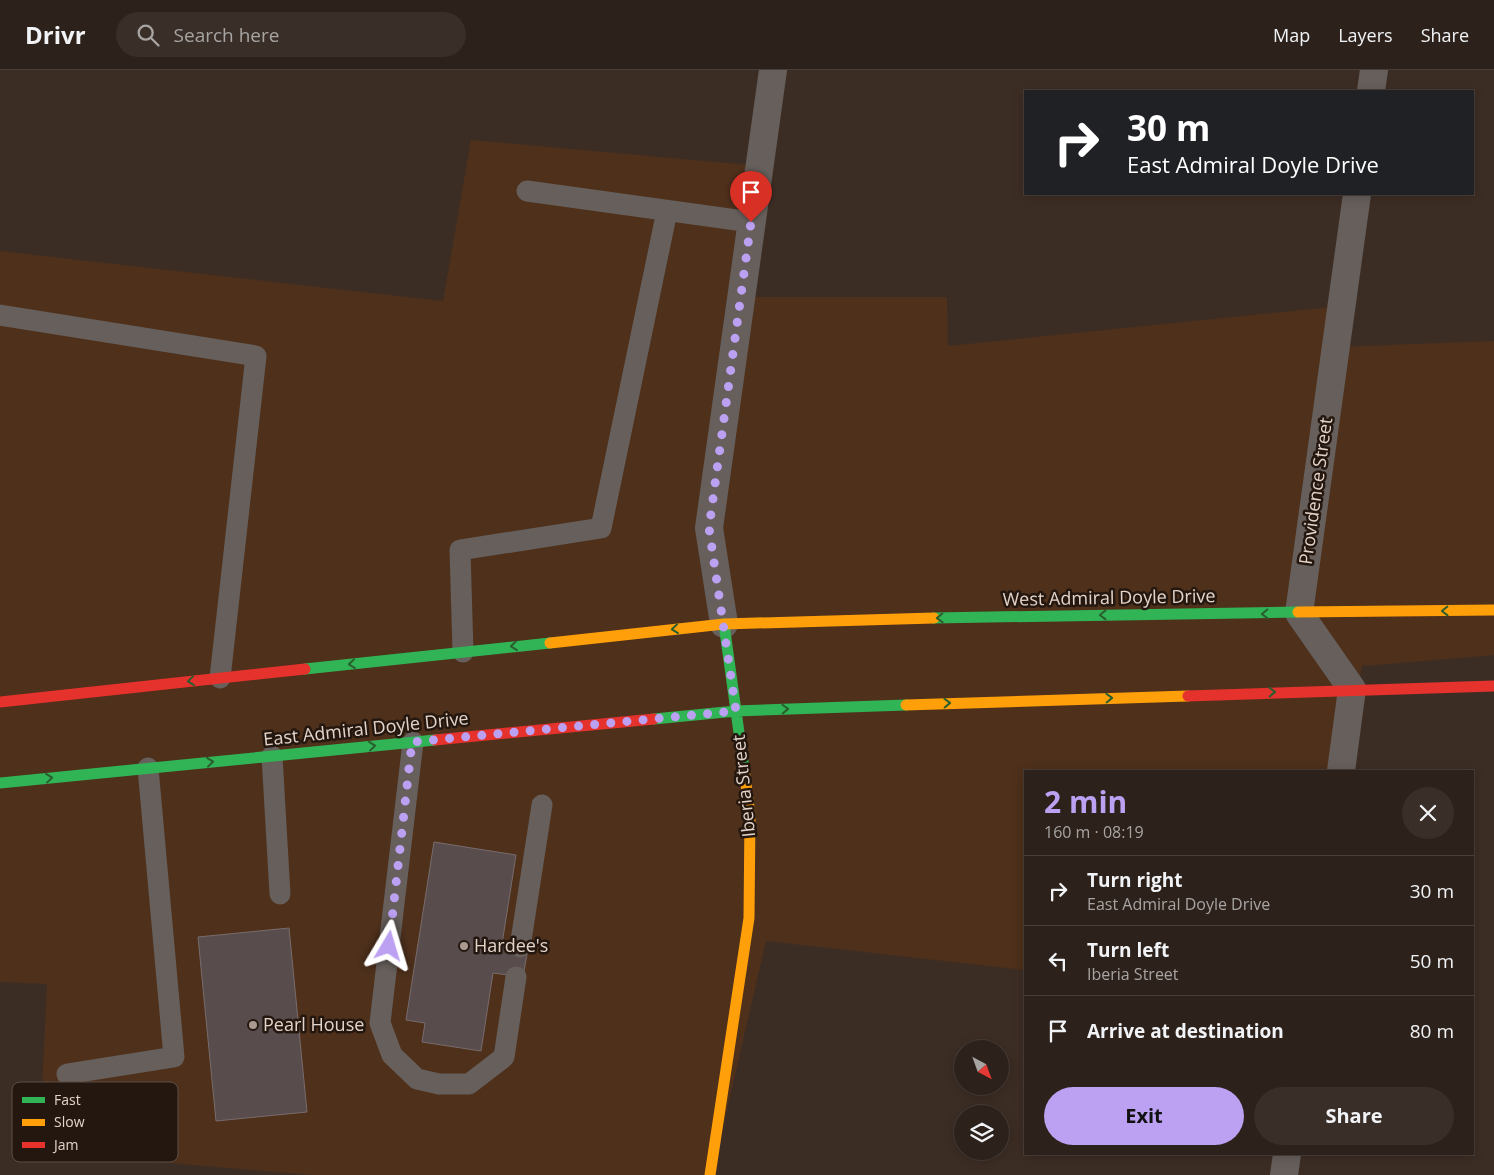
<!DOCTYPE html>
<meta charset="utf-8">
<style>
:root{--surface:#2d221b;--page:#392f28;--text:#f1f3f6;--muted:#a7a4a3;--line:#483f3a;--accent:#bca0f2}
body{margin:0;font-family:"Open Sans",sans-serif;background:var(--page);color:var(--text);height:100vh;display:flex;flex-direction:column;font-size:19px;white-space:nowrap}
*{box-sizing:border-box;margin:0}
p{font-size:16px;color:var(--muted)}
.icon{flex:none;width:28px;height:28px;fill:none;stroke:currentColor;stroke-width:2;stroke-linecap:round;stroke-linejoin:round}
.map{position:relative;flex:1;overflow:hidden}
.side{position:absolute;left:1024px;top:700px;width:450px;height:385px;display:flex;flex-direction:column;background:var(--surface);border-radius:0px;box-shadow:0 2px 12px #0003,0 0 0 1px var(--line)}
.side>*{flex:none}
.banner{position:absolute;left:1024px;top:20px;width:450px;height:105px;border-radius:0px;box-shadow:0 2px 12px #0003,0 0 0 1px var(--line);background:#202124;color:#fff;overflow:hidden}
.needle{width:32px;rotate:139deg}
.fabs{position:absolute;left:954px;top:970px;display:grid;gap:10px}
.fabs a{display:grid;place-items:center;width:55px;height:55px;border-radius:50%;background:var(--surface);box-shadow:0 2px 12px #0003,0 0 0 1px var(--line);font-size:25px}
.pin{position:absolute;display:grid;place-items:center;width:42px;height:42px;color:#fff;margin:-51px -21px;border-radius:50% 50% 50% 0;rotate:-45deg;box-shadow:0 0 5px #0007}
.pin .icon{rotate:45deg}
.me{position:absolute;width:55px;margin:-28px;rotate:7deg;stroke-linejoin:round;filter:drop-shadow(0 0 4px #0008)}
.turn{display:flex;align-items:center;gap:18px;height:105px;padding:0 20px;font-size:22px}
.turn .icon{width:65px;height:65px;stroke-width:2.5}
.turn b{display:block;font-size:35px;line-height:42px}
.round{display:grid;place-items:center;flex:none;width:52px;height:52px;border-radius:26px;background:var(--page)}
.headline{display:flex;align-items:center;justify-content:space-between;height:85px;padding:0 20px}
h1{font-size:30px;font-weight:700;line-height:38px;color:var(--accent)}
.primary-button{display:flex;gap:10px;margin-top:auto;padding:10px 20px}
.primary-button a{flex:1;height:58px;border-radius:30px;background:var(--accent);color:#111;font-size:20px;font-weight:700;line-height:58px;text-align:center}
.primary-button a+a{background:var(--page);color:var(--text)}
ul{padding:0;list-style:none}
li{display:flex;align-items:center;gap:15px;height:70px;padding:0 20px;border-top:1px solid var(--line)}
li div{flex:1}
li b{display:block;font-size:19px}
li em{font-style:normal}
header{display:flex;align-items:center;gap:30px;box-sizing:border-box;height:70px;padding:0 25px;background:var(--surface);border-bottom:1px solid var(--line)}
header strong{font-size:24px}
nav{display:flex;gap:28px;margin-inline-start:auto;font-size:18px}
.search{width:350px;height:45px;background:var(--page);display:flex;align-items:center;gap:12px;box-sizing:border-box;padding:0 18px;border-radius:28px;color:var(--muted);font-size:19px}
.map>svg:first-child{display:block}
.built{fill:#4e301b}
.building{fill:#584c4c;stroke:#786c6c}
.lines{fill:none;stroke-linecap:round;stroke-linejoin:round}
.lane{stroke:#665f5b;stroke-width:21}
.street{stroke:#665f5b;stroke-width:28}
.fast{stroke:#30b455;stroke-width:11}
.slow{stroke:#ff9f0a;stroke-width:11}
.jam{stroke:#e5322d;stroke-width:11}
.oneway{stroke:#295e2e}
.route{stroke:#bca0f2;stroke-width:9;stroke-dasharray:0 16.2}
.poi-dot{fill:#a9998f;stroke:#23170f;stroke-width:2}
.labels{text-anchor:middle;stroke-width:5;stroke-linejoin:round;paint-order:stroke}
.street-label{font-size:18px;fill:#e4d3c8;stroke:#23170f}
.poi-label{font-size:18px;fill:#e4d3c8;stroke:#23170f;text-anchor:start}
.key{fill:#23170f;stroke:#5d4f46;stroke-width:1}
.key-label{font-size:14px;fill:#e4d3c8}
</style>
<header>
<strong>Drivr</strong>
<div class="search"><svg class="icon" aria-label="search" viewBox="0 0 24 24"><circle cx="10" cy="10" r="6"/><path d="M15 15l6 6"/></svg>Search here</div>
<nav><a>Map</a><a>Layers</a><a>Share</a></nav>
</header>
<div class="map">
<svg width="1494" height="1105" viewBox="0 0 1494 1105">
<rect width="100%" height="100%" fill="#3c2d24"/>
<!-- built -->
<path class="built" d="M471,70L760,96L741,227H947L948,276L1341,236L1337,277L1494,271V585L1362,596L1341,701H1025V900L766,871L712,1105H312L39,1082L47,914L0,912V181L443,231Z"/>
<!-- building -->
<path class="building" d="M434,772L516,785L502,874L528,878L523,907L493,903L481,981L422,972L425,953L406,950Z
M289,858L307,1042L216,1051L198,867Z"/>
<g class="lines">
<!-- lane -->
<path class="lane" d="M527,121L751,152
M0,245L256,286L220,608
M463,582L460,480L601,458L667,141
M413,672L380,953L392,985L417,1009L439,1014H469L504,987L516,907
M272,686L280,824
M520,877L542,735
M67,1004L174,987L148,698"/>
<!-- street -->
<path class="street" d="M1371,21L1374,0
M724,554L709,458L773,0
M1341,701L1352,619L1299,543L1357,124
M1284,1105L1287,1084"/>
<!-- fast -->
<path class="fast" d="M934,548L1298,542
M724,554L744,699
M305,599L550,573
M654,649L736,641L906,635
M0,713L435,670"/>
<!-- slow -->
<path class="slow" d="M1298,542L1494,540
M550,573L724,554L934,548
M906,635L1188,626
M710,1105L749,848L750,745L744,699"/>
<!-- jam -->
<path class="jam" d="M1188,626L1494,616
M0,632L305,599
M435,670L654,649"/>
</g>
<!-- one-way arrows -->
<defs><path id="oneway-chevron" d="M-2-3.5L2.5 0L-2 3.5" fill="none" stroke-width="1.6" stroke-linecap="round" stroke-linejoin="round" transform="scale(1.25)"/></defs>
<g class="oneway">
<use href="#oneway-chevron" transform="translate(1445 541) rotate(179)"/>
<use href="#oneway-chevron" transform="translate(1265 544) rotate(179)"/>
<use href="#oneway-chevron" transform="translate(1103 545) rotate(179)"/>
<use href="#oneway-chevron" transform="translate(940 548) rotate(178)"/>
<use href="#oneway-chevron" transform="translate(675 559) rotate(174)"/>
<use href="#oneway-chevron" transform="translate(514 576) rotate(174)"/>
<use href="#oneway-chevron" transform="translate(352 594) rotate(174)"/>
<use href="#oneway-chevron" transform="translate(191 611) rotate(174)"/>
<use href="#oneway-chevron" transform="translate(1272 622) rotate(-2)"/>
<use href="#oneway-chevron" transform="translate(1109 628) rotate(-2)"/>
<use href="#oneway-chevron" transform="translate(947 633) rotate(-2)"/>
<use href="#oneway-chevron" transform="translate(785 639) rotate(-2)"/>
<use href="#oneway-chevron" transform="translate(372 676) rotate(-6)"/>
<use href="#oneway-chevron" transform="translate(210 692) rotate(-6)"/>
<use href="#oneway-chevron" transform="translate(49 708) rotate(-6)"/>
</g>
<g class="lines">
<!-- route -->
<path class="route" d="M389,876L412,672L736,641L709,458L751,152"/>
</g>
<!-- markers -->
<g class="poi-dot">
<circle cx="464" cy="876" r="5"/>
<circle cx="253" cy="955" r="5"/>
</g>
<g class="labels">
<!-- street labels -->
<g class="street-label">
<text transform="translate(1316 421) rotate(-82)" y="6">Providence Street</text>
<text transform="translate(1109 528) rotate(-1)" y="6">West Admiral Doyle Drive</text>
<text transform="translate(366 659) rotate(-6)" y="6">East Admiral Doyle Drive</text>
<text transform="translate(744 716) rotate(-96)" y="6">Iberia Street</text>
</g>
<!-- poi labels -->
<g class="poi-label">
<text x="474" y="882">Hardee's</text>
<text x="263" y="961">Pearl House</text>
</g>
</g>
<!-- legend -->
<rect x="12" y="1012" width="166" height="80" rx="8" class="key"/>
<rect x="22" y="1027" width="23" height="6" fill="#30b455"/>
<rect x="22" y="1049" width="23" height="7" fill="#ff9f0a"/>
<rect x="22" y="1072" width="23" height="6" fill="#e5322d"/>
<g class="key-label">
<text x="54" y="1035">Fast</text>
<text x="54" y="1057">Slow</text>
<text x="54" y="1080">Jam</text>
</g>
</svg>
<div class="fabs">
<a><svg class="needle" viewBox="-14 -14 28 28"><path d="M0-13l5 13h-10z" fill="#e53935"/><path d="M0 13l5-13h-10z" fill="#a7a4a3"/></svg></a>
<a><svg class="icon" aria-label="layers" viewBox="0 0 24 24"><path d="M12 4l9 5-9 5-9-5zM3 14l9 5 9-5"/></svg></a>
</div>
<div class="pin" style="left:751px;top:152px;background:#d93025"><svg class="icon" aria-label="arrive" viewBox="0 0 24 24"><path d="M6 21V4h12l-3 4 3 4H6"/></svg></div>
<svg class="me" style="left:389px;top:876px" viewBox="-20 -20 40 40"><path d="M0-17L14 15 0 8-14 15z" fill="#bca0f2" stroke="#fff" stroke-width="4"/></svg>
<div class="banner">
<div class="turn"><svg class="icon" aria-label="right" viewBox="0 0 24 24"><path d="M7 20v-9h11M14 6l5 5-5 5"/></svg><div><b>30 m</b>East Admiral Doyle Drive</div></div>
</div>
<section class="side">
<div class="headline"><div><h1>2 min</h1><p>160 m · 08:19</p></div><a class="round"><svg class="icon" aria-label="close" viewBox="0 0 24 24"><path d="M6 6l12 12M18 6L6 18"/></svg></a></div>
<ul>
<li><svg class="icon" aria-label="right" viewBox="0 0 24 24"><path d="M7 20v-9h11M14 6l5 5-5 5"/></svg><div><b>Turn right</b><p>East Admiral Doyle Drive</p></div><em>30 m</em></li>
<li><svg class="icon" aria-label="left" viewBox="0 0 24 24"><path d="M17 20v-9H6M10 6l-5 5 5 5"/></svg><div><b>Turn left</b><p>Iberia Street</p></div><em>50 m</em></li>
<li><svg class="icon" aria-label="arrive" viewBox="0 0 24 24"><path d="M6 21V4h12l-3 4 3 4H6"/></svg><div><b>Arrive at destination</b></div><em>80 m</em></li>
</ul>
<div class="primary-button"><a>Exit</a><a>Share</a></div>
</section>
</div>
